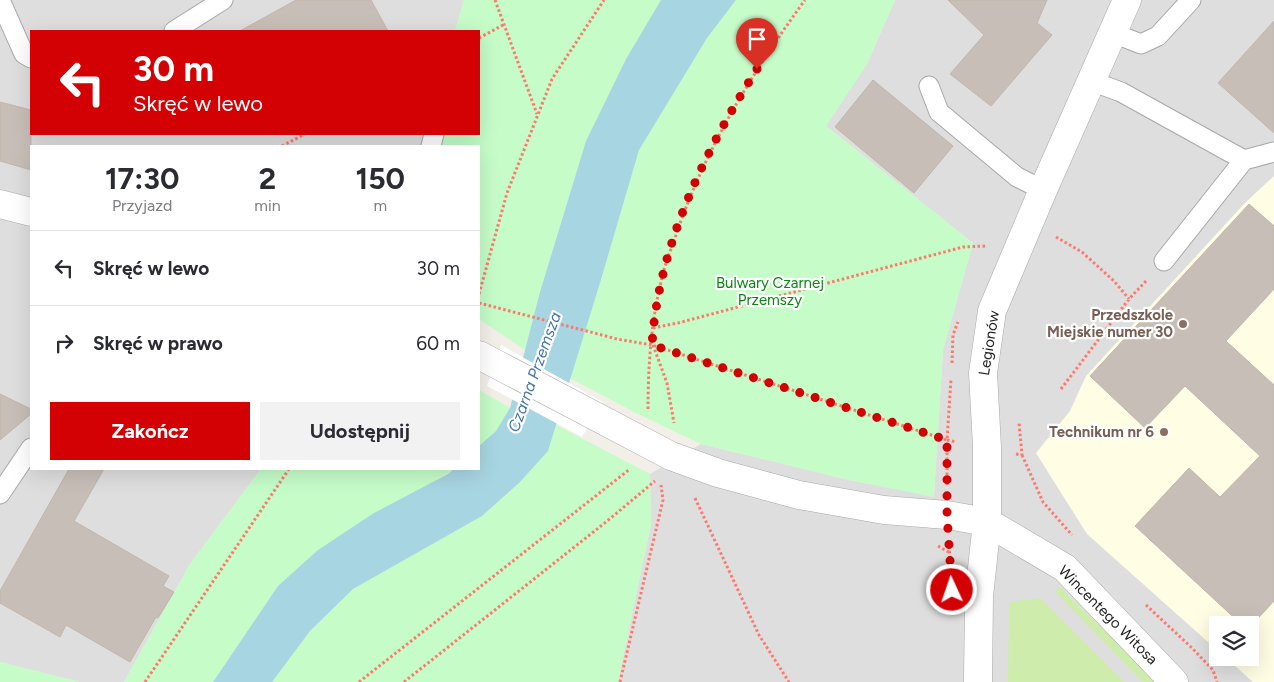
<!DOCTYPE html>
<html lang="pl">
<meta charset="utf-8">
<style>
:root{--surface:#fff;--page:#f2f2f3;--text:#2b2b33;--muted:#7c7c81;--line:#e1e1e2;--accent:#d30004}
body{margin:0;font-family:Figtree,sans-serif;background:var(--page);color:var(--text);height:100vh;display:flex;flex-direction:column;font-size:19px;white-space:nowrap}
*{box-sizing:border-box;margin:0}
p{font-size:16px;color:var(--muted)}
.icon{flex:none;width:28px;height:28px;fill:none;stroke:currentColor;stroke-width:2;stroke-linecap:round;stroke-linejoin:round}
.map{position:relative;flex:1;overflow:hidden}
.side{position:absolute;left:30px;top:145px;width:450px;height:325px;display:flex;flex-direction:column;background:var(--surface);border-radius:0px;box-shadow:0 5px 20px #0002}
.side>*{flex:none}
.hud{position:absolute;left:30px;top:30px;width:450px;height:105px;border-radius:0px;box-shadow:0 5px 20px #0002;background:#d30004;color:#fff;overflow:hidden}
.controls{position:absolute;left:1209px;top:616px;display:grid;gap:10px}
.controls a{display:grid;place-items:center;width:50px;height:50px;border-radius:0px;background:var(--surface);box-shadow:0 5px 20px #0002;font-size:25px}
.pin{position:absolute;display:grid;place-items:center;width:42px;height:42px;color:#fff;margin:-51px -21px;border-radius:50% 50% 50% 0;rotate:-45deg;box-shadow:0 0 5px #0007}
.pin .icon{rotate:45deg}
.me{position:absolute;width:55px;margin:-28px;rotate:357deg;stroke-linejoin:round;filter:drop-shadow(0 0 4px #0008)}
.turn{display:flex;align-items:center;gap:18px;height:105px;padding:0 20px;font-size:22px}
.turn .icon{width:65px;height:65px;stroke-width:2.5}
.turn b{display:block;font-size:35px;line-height:42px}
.eta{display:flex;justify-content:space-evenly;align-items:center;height:85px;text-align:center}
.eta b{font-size:30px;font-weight:700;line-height:35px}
.cta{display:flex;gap:10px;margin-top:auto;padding:10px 20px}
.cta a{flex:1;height:58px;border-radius:0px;background:var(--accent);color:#fff;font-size:20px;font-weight:700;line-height:58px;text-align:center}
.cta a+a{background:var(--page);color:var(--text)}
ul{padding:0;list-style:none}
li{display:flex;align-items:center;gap:15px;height:75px;padding:0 20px;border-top:1px solid var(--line)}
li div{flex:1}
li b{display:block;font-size:19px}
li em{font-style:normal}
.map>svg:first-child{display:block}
.residential{fill:#dfdede;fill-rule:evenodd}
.education{fill:#fffee4}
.grass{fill:#ceedad}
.park{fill:#c5fcc8}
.water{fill:#a7d5e1}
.pier{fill:#fff}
.building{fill:#c7beb7;stroke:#c4b5a9}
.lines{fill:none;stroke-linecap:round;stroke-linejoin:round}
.service-casing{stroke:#a8a8a8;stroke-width:21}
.minor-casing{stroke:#a8a8a8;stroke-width:29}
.path{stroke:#ff786c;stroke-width:3;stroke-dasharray:2.5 2.5;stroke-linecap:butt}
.service{stroke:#fff;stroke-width:19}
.minor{stroke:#fff;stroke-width:28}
.route{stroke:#d30004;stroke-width:9;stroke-dasharray:0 16.2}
.education-dot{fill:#8d6e63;stroke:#fff;stroke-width:2}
.labels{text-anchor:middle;stroke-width:4.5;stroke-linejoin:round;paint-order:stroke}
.park-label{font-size:15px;fill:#088710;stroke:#fff}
.education-label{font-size:15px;font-weight:bold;fill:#785e54;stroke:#fff;text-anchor:end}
.street-label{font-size:15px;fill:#212121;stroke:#fff}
.water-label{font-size:16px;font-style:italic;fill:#4376a6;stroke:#fff}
</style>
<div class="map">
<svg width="1274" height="682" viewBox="0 0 1274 682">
<rect width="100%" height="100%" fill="#f2eee8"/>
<!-- residential -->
<path class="residential" d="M0,0H464L455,31H31V134H430L426,146H31V469H261L190,564L124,682H80L0,662Z
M895,0H1274V682H618L651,524L650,474L701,444L849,480L934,496L943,350L973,243L826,126L867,64ZM1218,625H1250V658H1218Z"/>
<!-- education -->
<path class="education" d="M1274,176V682H1253L1226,658H1250V625H1218L1217,650L1087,534L1036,453L1070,411L1086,376L1245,203Z"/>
<!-- grass -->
<path class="grass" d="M1059,586L1155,680L1156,682H1143L1055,592Z
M1040,598L1124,682H1008L1009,602Z"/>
<!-- park -->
<path class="park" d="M464,0H661L626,59L586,141L540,292L525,350L479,319V146H426L430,134H479V31H455Z
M736,0H895L867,64L826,126L973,243L943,350L934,497L849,480L701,444L636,413L570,378L600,283L639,149L707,38Z
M479,390L510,408L496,431L479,446Z
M556,425L650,474L651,524L618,682H272L310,631L353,589L482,516L520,482L548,451Z
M261,469H454L278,586L213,682H124L190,564Z
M0,662L80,682H0Z"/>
<!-- water -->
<path class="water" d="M661,0H736L707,38L639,150L600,283L548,451L520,482L482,516L353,589L310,631L272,682H213L278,586L318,550L374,513L448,474L454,469H479V446L496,431L510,408L540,292L586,141L626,59Z"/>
<!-- pier -->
<path class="pier" d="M501,345L603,402L582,437L487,386Z"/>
<!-- building -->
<path class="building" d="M296,0H371L388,31H240Z
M948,0H1047L1037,23L1052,35L991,106L950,74L984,35Z
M1274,21V133L1218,83Z
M873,80L953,146L914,193L835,127Z
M0,102L31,110V170L0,161Z
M1249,204L1274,226V289L1226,341L1274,385V601L1250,627V625H1242L1135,526L1189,468L1220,497L1260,456L1185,386L1145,428L1090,376Z
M0,394L31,409V414L0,440Z
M69,469H104L74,521L169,576L163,586L174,592L158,618L156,617L130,662L66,625L60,637L0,603V591Z"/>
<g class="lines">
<!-- service casing -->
<g class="service-casing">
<path id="service" d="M0,0L24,54L31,58
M174,31L223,0
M1113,33L1141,44L1158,36L1191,0
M1091,81L1121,92L1244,160L1274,152
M929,86L939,112L1017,177L1043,190
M431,146L434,134
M1164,261L1244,160
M0,494L31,448"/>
</g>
<!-- minor casing -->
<g class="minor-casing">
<path id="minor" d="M0,204L31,212
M479,355L671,456L718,473L799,495L884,510L947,515L987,522L1065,568L1174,682
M978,682L979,596L987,522V447L983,373L992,311L1043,190L1127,0"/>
</g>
<!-- path -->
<path class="path" d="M495,0L537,114
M479,38L505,24
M282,146L305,134
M1056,237L1082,252L1114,281L1129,299
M479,294L507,193L552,79L604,0
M479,303L617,339L652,345L947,440L951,379
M653,328L678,323L963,247L986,246
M653,345L667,383L674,423
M952,363L953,335L958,322
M1061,389L1129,299L1147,280
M648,409C648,368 651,322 661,282C664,266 671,250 676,235C705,149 752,73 805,0
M1016,454L1022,455L1019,423
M1022,455L1043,502L1072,535
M947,485V440L956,442
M695,498L759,635L789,682
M938,546L950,553
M949,546L950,559
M1146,605L1192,648L1213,670L1217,682
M145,682L289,469
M359,682L630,469
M404,682L606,522L655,481
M620,682L663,500L661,485"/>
<!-- service -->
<use href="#service" class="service"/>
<!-- minor -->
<use href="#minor" class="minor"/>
</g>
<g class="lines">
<!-- route -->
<path class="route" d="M757,69C705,151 658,246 652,345L947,440V515L952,590"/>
</g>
<!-- markers -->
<g class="education-dot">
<circle cx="1183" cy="324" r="5"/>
<circle cx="1164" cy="432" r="5"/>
</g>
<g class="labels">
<!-- park labels -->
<g class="park-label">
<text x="770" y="288">Bulwary Czarnej<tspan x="770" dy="17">Przemszy</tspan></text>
</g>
<!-- education labels -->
<g class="education-label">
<text x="1173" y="320">Przedszkole<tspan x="1173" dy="17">Miejskie numer 30</tspan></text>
<text x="1154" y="437">Technikum nr 6</text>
</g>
<!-- street labels -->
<g class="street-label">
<text transform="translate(989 343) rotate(-81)" y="5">Legionów</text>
<text transform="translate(1108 615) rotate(45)" y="5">Wincentego Witosa</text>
</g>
<!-- water labels -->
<g class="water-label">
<text transform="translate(534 372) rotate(-70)" y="6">Czarna Przemsza</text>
</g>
</g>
</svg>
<div class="controls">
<a><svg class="icon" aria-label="layers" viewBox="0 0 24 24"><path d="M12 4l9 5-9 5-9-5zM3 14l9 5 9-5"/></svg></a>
</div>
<div class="pin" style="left:757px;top:69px;background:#d93025"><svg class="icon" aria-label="arrive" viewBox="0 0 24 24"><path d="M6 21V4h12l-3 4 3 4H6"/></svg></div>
<svg class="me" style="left:952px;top:590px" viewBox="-20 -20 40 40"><circle r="17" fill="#d30004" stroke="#fff" stroke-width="3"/><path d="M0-11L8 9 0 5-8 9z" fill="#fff"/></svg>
<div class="hud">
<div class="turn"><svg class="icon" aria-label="left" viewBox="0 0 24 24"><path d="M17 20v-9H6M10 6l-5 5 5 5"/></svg><div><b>30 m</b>Skręć w lewo</div></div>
</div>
<section class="side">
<div class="eta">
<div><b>17:30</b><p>Przyjazd</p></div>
<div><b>2</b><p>min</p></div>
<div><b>150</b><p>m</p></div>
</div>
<ul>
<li><svg class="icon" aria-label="left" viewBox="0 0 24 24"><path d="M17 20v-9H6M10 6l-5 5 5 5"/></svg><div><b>Skręć w lewo</b></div><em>30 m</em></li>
<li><svg class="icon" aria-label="right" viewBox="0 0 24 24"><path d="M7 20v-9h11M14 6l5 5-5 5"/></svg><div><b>Skręć w prawo</b></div><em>60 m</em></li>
</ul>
<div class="cta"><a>Zakończ</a><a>Udostępnij</a></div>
</section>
</div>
